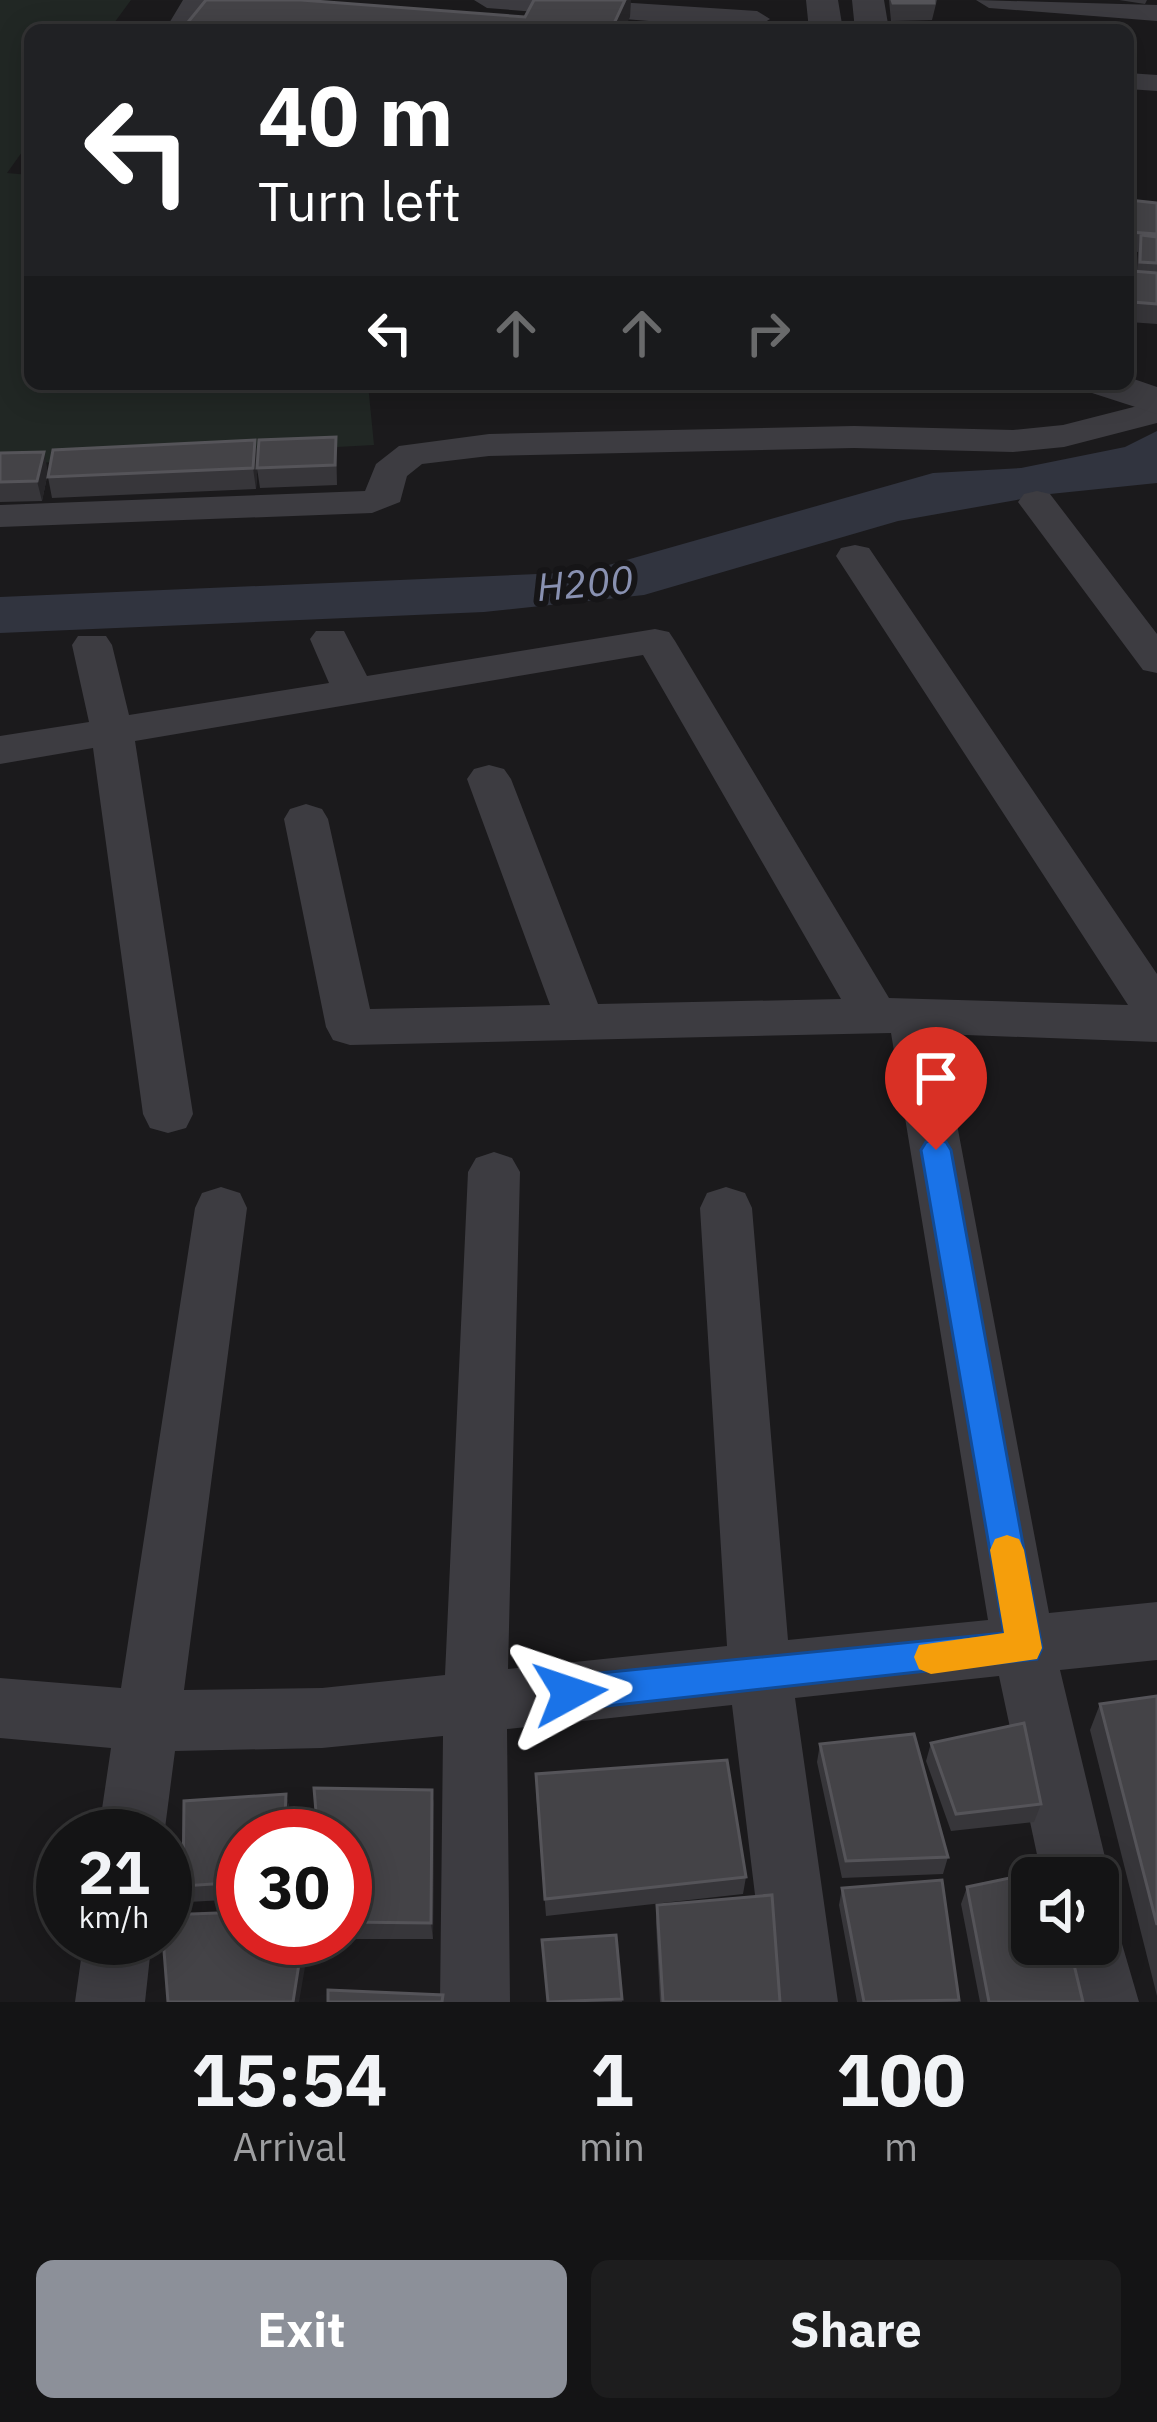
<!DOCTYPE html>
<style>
:root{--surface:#141415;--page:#1d1d1e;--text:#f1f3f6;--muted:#9d9ea0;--line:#333334;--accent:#8c9099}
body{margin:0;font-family:"IBM Plex Sans",sans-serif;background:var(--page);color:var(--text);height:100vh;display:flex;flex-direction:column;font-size:45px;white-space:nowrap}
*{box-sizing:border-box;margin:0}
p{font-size:39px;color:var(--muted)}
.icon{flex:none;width:66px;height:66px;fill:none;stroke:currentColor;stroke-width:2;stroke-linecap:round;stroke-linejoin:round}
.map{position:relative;height:2002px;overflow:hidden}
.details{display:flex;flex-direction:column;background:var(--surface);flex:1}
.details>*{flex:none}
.top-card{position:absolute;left:24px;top:24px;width:1110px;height:366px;border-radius:18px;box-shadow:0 6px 30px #0003,0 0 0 3px var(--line);background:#202124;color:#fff;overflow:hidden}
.buttons{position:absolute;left:1011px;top:1857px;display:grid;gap:24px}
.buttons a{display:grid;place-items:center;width:108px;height:108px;border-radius:18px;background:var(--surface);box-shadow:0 6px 30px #0003,0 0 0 3px var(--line);font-size:60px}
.speed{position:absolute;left:36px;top:1809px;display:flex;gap:24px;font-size:60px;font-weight:700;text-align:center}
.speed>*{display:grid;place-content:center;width:156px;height:156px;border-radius:50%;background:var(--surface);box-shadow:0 6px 30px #0003,0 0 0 3px var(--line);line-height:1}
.speed small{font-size:30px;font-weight:400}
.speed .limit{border:18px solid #d22;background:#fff;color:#111}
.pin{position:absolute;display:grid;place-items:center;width:102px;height:102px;color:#fff;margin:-123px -51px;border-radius:50% 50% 50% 0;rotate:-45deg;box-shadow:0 0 12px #0007}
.pin .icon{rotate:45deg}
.me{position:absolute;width:132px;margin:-66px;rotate:85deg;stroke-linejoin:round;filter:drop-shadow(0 0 9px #0008)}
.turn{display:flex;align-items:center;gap:42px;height:252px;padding:0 36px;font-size:54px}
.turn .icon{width:156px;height:156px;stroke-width:2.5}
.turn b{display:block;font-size:84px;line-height:102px}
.lanes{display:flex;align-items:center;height:114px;padding:0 36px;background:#0003;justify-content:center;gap:60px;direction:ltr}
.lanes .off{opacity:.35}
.eta{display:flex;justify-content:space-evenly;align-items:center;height:204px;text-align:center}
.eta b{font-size:72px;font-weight:700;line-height:84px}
.button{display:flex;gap:24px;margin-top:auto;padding:24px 36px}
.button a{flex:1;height:138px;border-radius:18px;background:var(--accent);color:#fff;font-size:48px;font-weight:700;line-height:138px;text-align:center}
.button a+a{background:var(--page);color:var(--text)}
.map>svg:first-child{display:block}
.green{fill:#212724}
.water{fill:#31343f}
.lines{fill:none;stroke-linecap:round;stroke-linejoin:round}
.minor{fill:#3d3c41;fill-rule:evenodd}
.tertiary{fill:#3d3c41;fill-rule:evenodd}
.wall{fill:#37363a}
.shaded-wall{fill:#262528}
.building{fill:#444347;stroke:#555459;stroke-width:3}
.route{fill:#1a73e8;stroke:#114b97;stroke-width:3}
.slow{fill:#f59e0b}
.labels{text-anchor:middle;stroke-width:12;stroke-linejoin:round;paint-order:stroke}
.far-water-label{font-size:39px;font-style:italic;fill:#8991b1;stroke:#161517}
</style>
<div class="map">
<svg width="1157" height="2002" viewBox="0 0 1157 2002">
<rect width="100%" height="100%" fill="#1b1a1c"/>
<!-- green -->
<path class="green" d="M0,0H131L109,30H30V141L7,173L30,175V384H368L374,445L0,465Z"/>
<!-- water -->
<path class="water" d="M1157,431V483L1050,494L898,521L644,595L484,612L0,633V597L584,572L933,473L1021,468L1125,447Z"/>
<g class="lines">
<!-- minor -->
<path class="minor" d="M183,0H209L191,30H165Z
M474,0H586L757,11L770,19L757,27L675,22L673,30H647L649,21L487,8Z
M976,0L1157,5V21L989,8Z
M1128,73L1157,75V91L1128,89Z
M1157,401V423L1064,447L1013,452L854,448L489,456L422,464L407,476L400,502L372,513L0,527V505L365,491L376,464L399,446L489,434L854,426L1013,430L1063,425Z
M1037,491L1050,494L1157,634V673L1143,670L1018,502L1024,494Z
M855,545L869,548L1157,974V1042L940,1034L1049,1613L1157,1602V1660L1060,1670L1110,1878L1098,1903V1878H1042L999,1676L795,1698L838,2002H768L732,1705L507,1729L510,2002H440L443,1736L322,1748L175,1751L164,1836H98L111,1748L0,1738V1678L121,1688L195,1208L202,1193L221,1187L240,1193L247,1208L184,1690L322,1688L445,1675L468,1172L476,1158L494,1152L512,1158L520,1172L508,1669L727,1646L700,1208L707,1193L726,1187L745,1193L752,1208L788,1640L988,1620L891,1033L350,1045L333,1040L326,1027L284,819L290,809L306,804L322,809L328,819L370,1009L550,1005L467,779L474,769L489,765L504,769L511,779L598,1004L841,999L643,655L135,741L193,1114L186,1128L168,1133L150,1128L143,1114L93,748L0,764V736L89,722L72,645L78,636H106L112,645L129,715L329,683L310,639L316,631H344L367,676L655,629L669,632L675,641L889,998L1128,1005L836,556L841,548Z
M1098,1913L1115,1920L1139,2002H1069L1057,1944H1098Z
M84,1938H152L145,2002H75Z"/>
<!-- tertiary -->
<path class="tertiary" d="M806,0H838L843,30H809Z
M852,0H884L889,30H855Z
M1128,377L1157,387V414L1092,393L1085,384H1128Z"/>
</g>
<!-- wall -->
<path class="wall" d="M889,0H937L932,20L891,21Z
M1119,0H1147L1145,4Z
M1129,200L1157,203V324L1129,322L1128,291L1132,271L1137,272L1138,252L1128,251Z
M336,437L337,485L260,488L257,468Z
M255,440L258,460L256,489L52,498L48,477Z
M0,453L48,472L42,501L0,502Z
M1157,1696V1996L1090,1730L1100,1704Z
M931,1743L1041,1804L1034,1822L951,1831L926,1761Z
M820,1744L948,1857L943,1874L842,1878L817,1762Z
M432,1790L434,1807L433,1939H329L345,1938V1836Z
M536,1792L746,1877L743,1894L546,1916Z
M286,1794L290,1811L289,1836H243V1899L188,1902L183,1886L184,1801Z
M967,1887L1083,2002H980L961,1904Z
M842,1888L959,2000L958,2002H857L839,1905Z
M657,1905L780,2002H660L656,1922Z
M616,1935L622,2002H548Z"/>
<!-- shaded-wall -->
<path class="shaded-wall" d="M625,0H631L630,17L624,30H611Z
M255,440L258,460L256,489L253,468Z
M44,452L48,472L42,501L37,481Z
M432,1790L434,1807L433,1939L431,1923Z
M286,1794L290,1811L289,1836H284Z
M303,1938H310L299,2002H293Z"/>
<!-- building -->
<path class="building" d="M206,0H301L525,17L534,0H625L611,30H216L184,27Z
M892,0H934V3H893Z
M1129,200L1157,203V234L1130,232Z
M1141,235L1157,237V263L1140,262Z
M1132,271L1157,273V304L1133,302Z
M336,437L335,465L257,468L259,440Z
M255,440L253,468L48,477L53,450Z
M44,452L37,481L0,482V453Z
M1157,1696V1925L1100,1704Z
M1024,1723L1041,1804L956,1814L931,1743Z
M914,1734L948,1857L846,1861L820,1744Z
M727,1760L746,1877L545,1899L536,1774Z
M314,1788L432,1790L431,1923L345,1922V1836H318Z
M286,1794L284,1836H243V1882L183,1886L184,1801Z
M1052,1869L1054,1878H1032V1944H1069L1083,2002H989L967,1887Z
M942,1880L959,2000L864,2002L842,1888Z
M772,1895L780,2002H663L657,1905Z
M243,1912V1938H303L293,2002H168L163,1938H165V1915Z
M616,1935L622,1999L548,2002L542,1940Z
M328,1990L443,1995L442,2002H328Z"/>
<!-- route -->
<path class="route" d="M936,1139L946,1142L951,1150L1042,1648L1037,1659L570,1710L558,1705L552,1693L558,1681L570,1676L1004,1633L921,1150L926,1142Z"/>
<!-- slow -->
<path class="slow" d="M1007,1535L1019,1539L1024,1550L1042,1648L1037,1659L931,1674L919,1669L914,1657L919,1645L1004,1633L990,1550L995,1539Z"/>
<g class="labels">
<!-- far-water labels -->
<g class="far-water-label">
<text transform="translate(585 583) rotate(-5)" y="14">H200</text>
</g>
</g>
</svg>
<div class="buttons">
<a><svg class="icon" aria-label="sound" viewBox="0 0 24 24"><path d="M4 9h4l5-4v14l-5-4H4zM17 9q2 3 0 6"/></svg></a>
</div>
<div class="speed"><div>21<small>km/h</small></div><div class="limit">30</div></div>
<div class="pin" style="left:936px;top:1150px;background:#d93025"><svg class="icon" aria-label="arrive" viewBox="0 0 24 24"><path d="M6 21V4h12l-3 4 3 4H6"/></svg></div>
<svg class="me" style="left:570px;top:1693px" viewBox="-20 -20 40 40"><path d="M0-17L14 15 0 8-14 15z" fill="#1a73e8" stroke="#fff" stroke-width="4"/></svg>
<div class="top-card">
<div class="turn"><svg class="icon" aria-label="left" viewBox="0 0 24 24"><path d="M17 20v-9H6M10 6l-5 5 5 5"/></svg><div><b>40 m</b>Turn left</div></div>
<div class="lanes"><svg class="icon" aria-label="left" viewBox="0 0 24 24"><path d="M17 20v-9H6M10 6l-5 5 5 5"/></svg><svg class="icon off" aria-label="ahead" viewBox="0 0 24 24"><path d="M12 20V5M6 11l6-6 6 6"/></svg><svg class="icon off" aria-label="ahead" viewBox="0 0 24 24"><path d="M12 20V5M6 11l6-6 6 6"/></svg><svg class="icon off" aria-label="right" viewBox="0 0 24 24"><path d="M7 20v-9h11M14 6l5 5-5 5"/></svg></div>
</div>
</div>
<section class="details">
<div class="eta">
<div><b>15:54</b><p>Arrival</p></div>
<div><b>1</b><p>min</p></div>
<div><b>100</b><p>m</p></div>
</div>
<div class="button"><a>Exit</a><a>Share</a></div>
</section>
